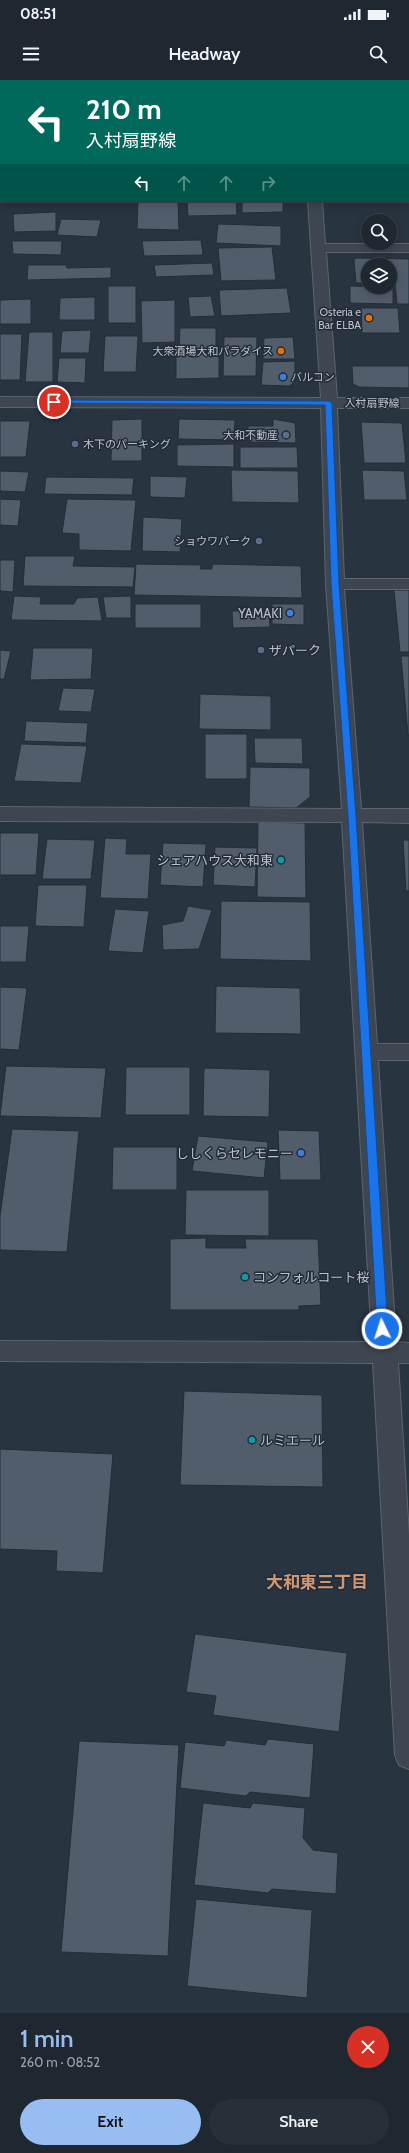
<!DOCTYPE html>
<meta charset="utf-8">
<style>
:root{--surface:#1f2731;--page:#272f39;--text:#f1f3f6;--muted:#a1a5ab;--line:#3c444d;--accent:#98bdf2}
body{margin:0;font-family:Cabin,"Noto Sans JP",sans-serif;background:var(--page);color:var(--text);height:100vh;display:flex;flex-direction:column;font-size:15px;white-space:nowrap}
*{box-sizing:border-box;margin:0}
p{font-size:13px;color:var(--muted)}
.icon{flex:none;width:22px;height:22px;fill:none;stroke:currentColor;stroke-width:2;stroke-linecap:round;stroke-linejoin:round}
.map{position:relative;height:1933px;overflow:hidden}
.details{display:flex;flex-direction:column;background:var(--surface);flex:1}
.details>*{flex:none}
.guide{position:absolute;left:0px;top:0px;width:409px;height:122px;box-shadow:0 2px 10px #0003,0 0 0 1px var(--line);background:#00695c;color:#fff;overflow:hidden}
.fabs{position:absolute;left:361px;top:134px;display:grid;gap:8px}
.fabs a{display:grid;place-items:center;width:36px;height:36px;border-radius:50%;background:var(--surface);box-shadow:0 2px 10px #0003,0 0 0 1px var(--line);font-size:20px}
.pin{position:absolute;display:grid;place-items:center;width:34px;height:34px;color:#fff;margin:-17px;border:2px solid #fff;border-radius:50%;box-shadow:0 1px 4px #0007}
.me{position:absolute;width:44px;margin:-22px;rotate:356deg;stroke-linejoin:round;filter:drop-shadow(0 0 3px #0008)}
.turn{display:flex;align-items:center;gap:14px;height:84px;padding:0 20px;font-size:18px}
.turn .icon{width:52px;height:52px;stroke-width:2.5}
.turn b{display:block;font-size:28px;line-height:34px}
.lanes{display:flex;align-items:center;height:38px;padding:0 20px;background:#0003;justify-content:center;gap:20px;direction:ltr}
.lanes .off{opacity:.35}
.round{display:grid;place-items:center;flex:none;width:42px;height:42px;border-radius:21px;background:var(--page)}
.overview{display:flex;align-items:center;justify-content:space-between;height:68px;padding:0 20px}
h1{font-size:24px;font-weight:600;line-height:30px;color:var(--accent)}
.cta{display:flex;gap:8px;margin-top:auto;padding:8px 20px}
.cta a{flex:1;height:46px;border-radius:24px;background:var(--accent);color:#111;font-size:16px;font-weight:600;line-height:46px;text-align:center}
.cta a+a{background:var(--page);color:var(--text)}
.status{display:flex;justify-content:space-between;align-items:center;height:28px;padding:0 20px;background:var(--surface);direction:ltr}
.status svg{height:11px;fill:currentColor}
header{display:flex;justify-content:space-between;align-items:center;height:52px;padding:0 20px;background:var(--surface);font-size:18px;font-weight:600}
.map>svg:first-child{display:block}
.building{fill:#525d6c;stroke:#242d39}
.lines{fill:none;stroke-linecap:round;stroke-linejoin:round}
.minor-casing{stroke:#5b646f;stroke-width:2}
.minor{fill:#3d4651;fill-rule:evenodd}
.route{fill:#1a73e8;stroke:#114b97}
.food-dot{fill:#e8710a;stroke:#222b37;stroke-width:1.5}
.shop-dot{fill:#3f7fe0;stroke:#222b37;stroke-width:1.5}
.service-dot{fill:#5c6f8a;stroke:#222b37;stroke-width:1.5}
.culture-dot{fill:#0f9aa8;stroke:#222b37;stroke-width:1.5}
.labels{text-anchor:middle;stroke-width:3;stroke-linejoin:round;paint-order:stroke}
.far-poi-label{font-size:11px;fill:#bac1cb;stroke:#222b37;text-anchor:end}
.far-street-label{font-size:11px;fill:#bac1cb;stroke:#222b37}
.poi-label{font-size:13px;fill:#bac1cb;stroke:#222b37;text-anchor:end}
.near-neighbourhood-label{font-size:17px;font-weight:bold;fill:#d09771;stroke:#222b37}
</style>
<div class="status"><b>08:51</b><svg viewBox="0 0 49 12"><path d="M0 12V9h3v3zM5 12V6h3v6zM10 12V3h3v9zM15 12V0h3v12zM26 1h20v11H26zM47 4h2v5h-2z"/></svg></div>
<header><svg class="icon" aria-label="menu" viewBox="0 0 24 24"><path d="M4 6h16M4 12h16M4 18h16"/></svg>Headway<svg class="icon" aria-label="search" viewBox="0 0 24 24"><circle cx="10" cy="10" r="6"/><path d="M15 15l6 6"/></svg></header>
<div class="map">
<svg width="409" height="1933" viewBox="0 0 409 1933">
<rect width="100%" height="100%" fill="#293441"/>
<!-- building -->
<path class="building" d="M138,121H178L179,150L137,149Z
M187,121H236L237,135L188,136Z
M242,121H283V132L242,133Z
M56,132V151L14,152L13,134Z
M61,139L101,140L97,157L57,155Z
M218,144L281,146V166L216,163Z
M201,160L203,175L144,176L142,161Z
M12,161H62L61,175L13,174Z
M272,167L276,200L221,201L218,168Z
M356,178L409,179V224H397L395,203H390V185H368V203H356L354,180Z
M212,183L214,195L156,197L154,185Z
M28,185H66L67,188L111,187V198L27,200Z
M108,206H136V243H108Z
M350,206L393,207V224L350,223Z
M287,208L291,233L221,236L219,210Z
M211,216L215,236L190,237L188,217Z
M95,217V240H59L60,218Z
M31,219V244H0V220Z
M175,220V262L142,263L141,221Z
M361,228H398L400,253H362Z
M180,248H216V269H179Z
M91,250L89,273H60L62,251Z
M29,252H53V302H25Z
M0,254H22L20,300H0Z
M105,256H138L136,292H103Z
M224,257H257L256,296H223Z
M293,257L295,279H263L264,258Z
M219,273V298L176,299V274Z
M59,278H86L85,303L57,302Z
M295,281V302L289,306L261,305L263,282Z
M352,286H409V308L359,307L353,304Z
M142,339V381H111L112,340Z
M179,339L235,340L234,360L178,359Z
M273,339L295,343L296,363L248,362V346H273Z
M0,341H30L26,377H0Z
M361,342L402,343L406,383H364Z
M234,364V387L177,386V365Z
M240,367H297L298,388H240Z
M231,390L298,391L299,423L232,422Z
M362,390L404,391L407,420H364Z
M0,391L29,392L25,412L0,411Z
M150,396L187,397L185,418L150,417Z
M46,397L134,398L132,415L44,414Z
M0,419L21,420L18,446L0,445Z
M67,419L136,420L131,471L79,470V454L62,453Z
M143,437L182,439L180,472L142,471Z
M25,476H75L73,486L135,487L133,507L23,506Z
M0,480H15L13,512L0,511Z
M136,484L201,485L200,489H212V484L301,486L302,518L134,515Z
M394,510H409V572H400Z
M14,516L41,517L40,524H74L77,518L98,517L102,541L11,540Z
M131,516V538H106L103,517Z
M135,524H201V548H135Z
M272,524H304V545L272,544Z
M232,531H269L270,547L233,548Z
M33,568H93L91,599L30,600Z
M0,570L11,571L4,599H0Z
M401,576H409V655H408Z
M63,608L95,609L91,632L58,631Z
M200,614L271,616V650L199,649Z
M26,641L88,643L86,663L24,661Z
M205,654H247V699H205Z
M254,658H302L303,684L255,683Z
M21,664L87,666L81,703L14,701Z
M250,687L310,688V717L296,728L249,727Z
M258,742L305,743L306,818L257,817Z
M0,753H39L36,795H0Z
M105,758L127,759L126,774H151L148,819L100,818Z
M47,759L95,760L91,799H42Z
M403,760H409V811H406Z
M163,763L206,764L203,807L160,805Z
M215,767L257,768L255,807L213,805Z
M38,805H87L84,847L35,846Z
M221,821L310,822L311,881L220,879Z
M188,826L212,830L199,869L163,870L162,845L183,841Z
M115,829L149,831L143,873L108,871Z
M0,846H29L26,882H0Z
M216,906L300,908L301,954L215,953Z
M0,907L27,908L19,970L0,969Z
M6,986L106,988L101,1038L0,1036Z
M126,987H190V1035H125Z
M204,988L270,990L269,1037L203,1036Z
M12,1049L79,1051L67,1172L0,1170V1136Z
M278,1050L319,1051L321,1100H280Z
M198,1056L268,1062L264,1098L192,1091Z
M113,1067H177V1110H112Z
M186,1110H269V1156L185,1155Z
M206,1158V1168H246L245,1159H318L321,1225L299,1226V1230H170V1159Z
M184,1311L322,1315L323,1407L180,1405Z
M0,1369L113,1374L103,1493L56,1491L57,1471L0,1469Z
M195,1554L347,1573L339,1652L213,1635L216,1616L186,1612Z
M268,1659L314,1664L310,1718L250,1712L246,1716L180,1708L185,1662L224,1666L226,1660L265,1665Z
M79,1661L179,1665L168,1876L61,1872Z
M203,1723L250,1728L253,1723L305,1728L303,1758L313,1770L338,1773L336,1814L272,1809L268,1813L194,1805Z
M196,1819L312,1830L307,1918L187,1906Z"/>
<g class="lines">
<!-- minor casing -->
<g class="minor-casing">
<path id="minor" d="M62,0H83V1H62Z
M288,0H300V1H288Z
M408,28H409V36H408Z
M0,72H1L0,86Z
M308,121H322L325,164H409V172H326L337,318H409V328H337L344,499H409V509H344L361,729H409V743L362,742L377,964H409V980H378L396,1262L409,1263V1283H398L409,1455V1689L399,1685L395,1675L373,1283L0,1281V1261L372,1262L342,742L0,741V727L342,729L326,504L321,328L0,327V317L321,318Z"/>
</g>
<!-- minor -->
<use href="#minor" class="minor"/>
</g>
<!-- route -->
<path class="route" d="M54,320L329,321L332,323L339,504L356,736L388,1249L386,1252H379L377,1249L348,736L331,504L325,325L52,323L51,322Z"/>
<!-- markers -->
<g class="food-dot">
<circle cx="369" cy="238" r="4"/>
<circle cx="281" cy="271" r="4"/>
</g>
<g class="shop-dot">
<circle cx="283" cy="297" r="4"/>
<circle cx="290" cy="533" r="4"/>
<circle cx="301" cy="1073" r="4"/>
</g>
<g class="service-dot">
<circle cx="286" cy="355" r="4"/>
<circle cx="75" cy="364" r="4"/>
<circle cx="259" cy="461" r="4"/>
<circle cx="261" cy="570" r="4"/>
</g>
<g class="culture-dot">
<circle cx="281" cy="780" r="4"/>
<circle cx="245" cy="1197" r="4"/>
<circle cx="252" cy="1360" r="4"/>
</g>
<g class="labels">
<!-- far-poi labels -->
<g class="far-poi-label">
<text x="361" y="236">Osteria e<tspan x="361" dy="13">Bar ELBA</tspan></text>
<text x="273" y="275">大衆酒場大和パラダイス</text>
<text x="291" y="301" text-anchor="start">バルコン</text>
<text x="278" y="359">大和不動産</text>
<text x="83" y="368" text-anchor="start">木下のパーキング</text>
<text x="251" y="465">ショウワパーク</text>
</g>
<!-- far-street labels -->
<g class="far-street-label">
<text x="372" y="327">入村扇野線</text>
</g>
<!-- poi labels -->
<g class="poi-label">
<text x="282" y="538">YAMAKI</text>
<text x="269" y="575" text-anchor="start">ザパーク</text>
<text x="273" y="785">シェアハウス大和東</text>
<text x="293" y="1078">ししくらセレモニー</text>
<text x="253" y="1202" text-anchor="start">コンフォルコート桜</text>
<text x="260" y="1365" text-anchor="start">ルミエール</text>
</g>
<!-- near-neighbourhood labels -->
<g class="near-neighbourhood-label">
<text x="317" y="1508">大和東三丁目</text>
</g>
</g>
</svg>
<div class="fabs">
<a><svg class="icon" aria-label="search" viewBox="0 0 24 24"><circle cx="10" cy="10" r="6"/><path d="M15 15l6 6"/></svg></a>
<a><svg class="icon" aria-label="layers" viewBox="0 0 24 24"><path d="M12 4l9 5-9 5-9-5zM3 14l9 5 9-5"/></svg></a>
</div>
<div class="pin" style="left:54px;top:322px;background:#d93025"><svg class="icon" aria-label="arrive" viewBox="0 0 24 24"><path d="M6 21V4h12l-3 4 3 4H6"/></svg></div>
<svg class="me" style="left:382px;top:1249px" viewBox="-20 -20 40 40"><circle r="17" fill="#1a73e8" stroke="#fff" stroke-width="3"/><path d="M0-11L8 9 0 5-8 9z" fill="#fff"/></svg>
<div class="guide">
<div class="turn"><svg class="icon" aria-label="left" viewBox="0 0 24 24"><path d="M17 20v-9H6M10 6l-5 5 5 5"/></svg><div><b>210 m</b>入村扇野線</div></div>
<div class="lanes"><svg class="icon" aria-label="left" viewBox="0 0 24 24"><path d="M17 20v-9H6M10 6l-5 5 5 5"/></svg><svg class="icon off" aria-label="ahead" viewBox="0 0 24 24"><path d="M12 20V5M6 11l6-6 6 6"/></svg><svg class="icon off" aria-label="ahead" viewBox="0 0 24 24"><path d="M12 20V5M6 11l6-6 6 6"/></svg><svg class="icon off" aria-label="right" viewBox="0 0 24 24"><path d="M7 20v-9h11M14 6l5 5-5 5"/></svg></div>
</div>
</div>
<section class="details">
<div class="overview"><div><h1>1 min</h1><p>260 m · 08:52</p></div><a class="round" style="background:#d93025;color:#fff"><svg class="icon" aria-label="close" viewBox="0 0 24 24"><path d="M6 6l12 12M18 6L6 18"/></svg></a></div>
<div class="cta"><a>Exit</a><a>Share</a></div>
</section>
